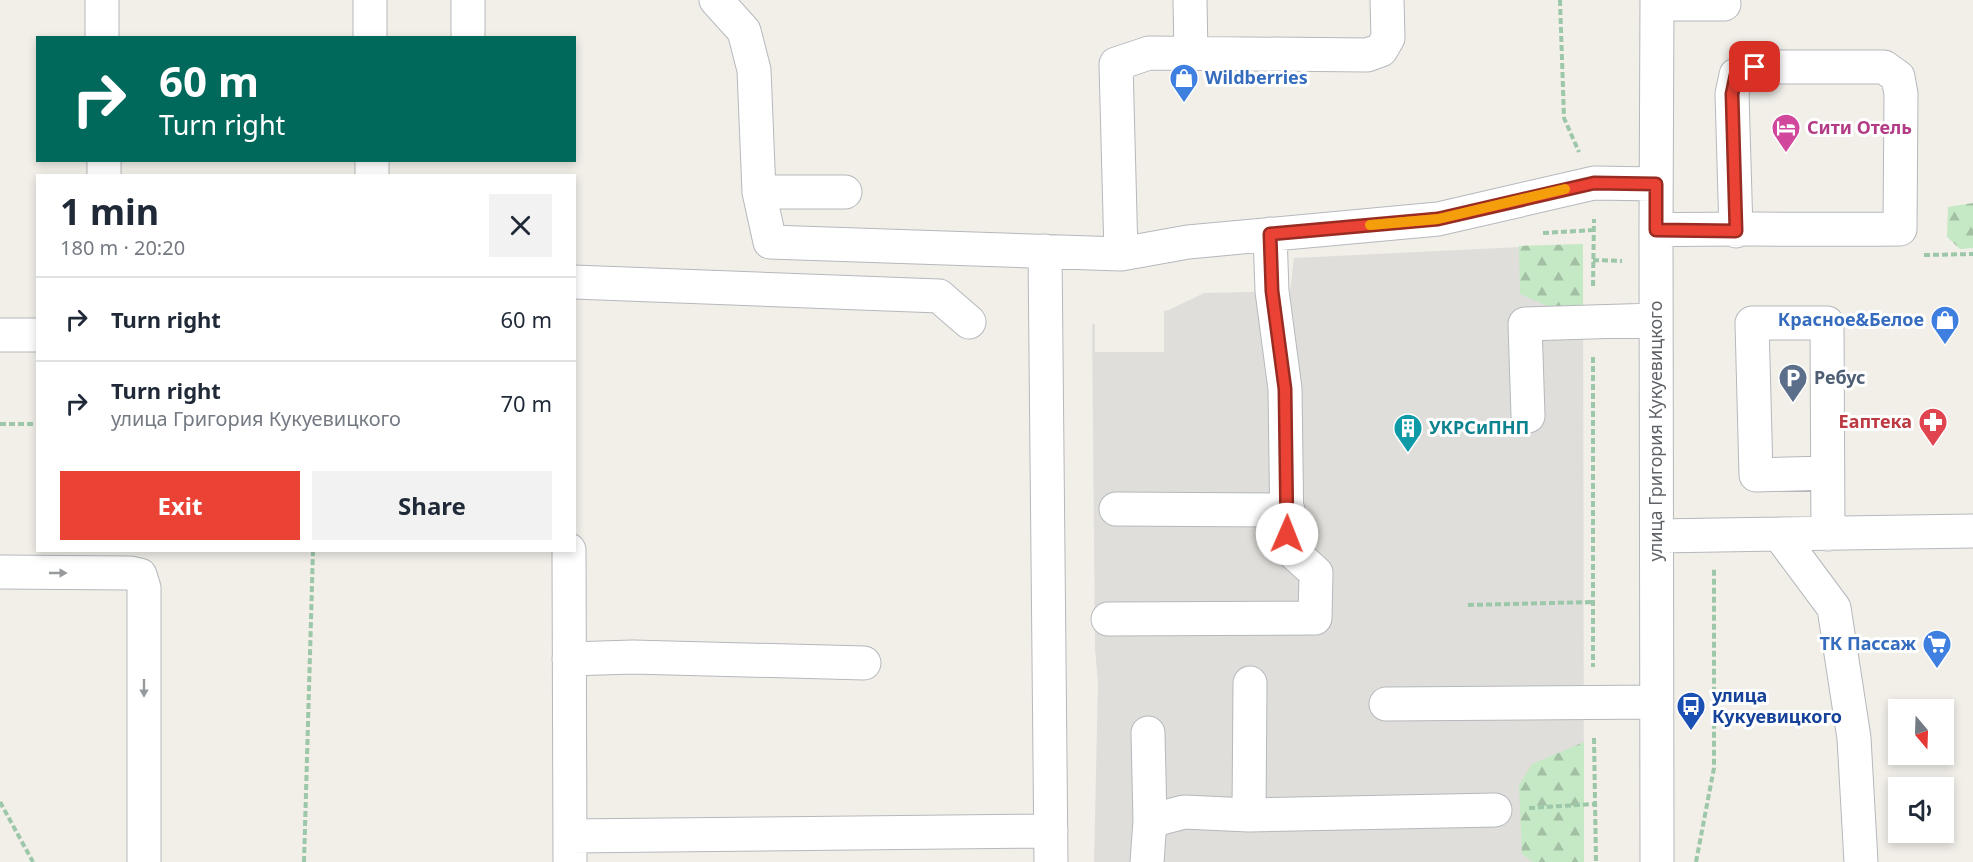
<!DOCTYPE html>
<meta charset="utf-8">
<style>
:root{--surface:#fff;--page:#f2f2f3;--text:#1f2937;--muted:#747a83;--line:#e0e1e3;--accent:#ea4335}
body{margin:0;font-family:"Noto Sans",sans-serif;background:var(--page);color:var(--text);height:100vh;display:flex;flex-direction:column;font-size:22px;white-space:nowrap}
*{box-sizing:border-box;margin:0}
p{font-size:20px;color:var(--muted)}
.icon{flex:none;width:33px;height:33px;fill:none;stroke:currentColor;stroke-width:2;stroke-linecap:round;stroke-linejoin:round}
.map{position:relative;flex:1;overflow:hidden}
.side{position:absolute;left:36px;top:174px;width:540px;height:378px;display:flex;flex-direction:column;background:var(--surface);border-radius:0px;box-shadow:0 3px 9px #0003}
.side>*{flex:none}
.guide{position:absolute;left:36px;top:36px;width:540px;height:126px;border-radius:0px;box-shadow:0 3px 9px #0003;background:#00695c;color:#fff;overflow:hidden}
.needle{width:39px;rotate:161deg}
.buttons{position:absolute;left:1888px;top:699px;display:grid;gap:12px}
.buttons a{display:grid;place-items:center;width:66px;height:66px;border-radius:0px;background:var(--surface);box-shadow:0 3px 9px #0003;font-size:30px}
.pin{position:absolute;display:grid;place-items:center;width:51px;height:51px;color:#fff;margin:-26px;border-radius:12px;box-shadow:0 3px 9px #0006}
.me{position:absolute;width:66px;margin:-33px;rotate:1deg;stroke-linejoin:round;filter:drop-shadow(0 0 4px #0008)}
.turn{display:flex;align-items:center;gap:21px;height:126px;padding:0 24px;font-size:27px}
.turn .icon{width:78px;height:78px;stroke-width:2.5}
.turn b{display:block;font-size:42px;line-height:51px}
.round{display:grid;place-items:center;flex:none;width:63px;height:63px;border-radius:0px;background:var(--page)}
.summary{display:flex;align-items:center;justify-content:space-between;height:102px;padding:0 24px}
h1{font-size:36px;font-weight:700;line-height:45px}
.button{display:flex;gap:12px;margin-top:auto;padding:12px 24px}
.button a{flex:1;height:69px;border-radius:0px;background:var(--accent);color:#fff;font-size:24px;font-weight:700;line-height:69px;text-align:center}
.button a+a{background:var(--page);color:var(--text)}
ul{padding:0;list-style:none}
li{display:flex;align-items:center;gap:18px;height:84px;padding:0 24px;border-top:2px solid var(--line)}
li div{flex:1}
li b{display:block;font-size:22px}
li em{font-style:normal}
.map>svg:first-child{display:block}
.industrial{fill:#e0deda}
.forest{fill:url(#forest-firs)}
.lines{fill:none;stroke-linecap:round;stroke-linejoin:round}
.minor-casing{stroke:#b5b8bc;stroke-width:35}
.path{stroke:#9cc7a9;stroke-width:4;stroke-dasharray:6 3;stroke-linecap:butt}
.minor{stroke:#fff;stroke-width:33}
.oneway{fill:#979a9d}
.route-casing{stroke:#982c22;stroke-width:15}
.route{stroke:#ea4335;stroke-width:10}
.slow{stroke:#f59e0b;stroke-width:10}
.labels{text-anchor:middle;stroke-width:6;stroke-linejoin:round;paint-order:stroke}
.shop-label{font-size:18px;font-weight:bold;fill:#366cbe;stroke:#fff;text-anchor:end}
.hotel-label{font-size:18px;font-weight:bold;fill:#b23c85;stroke:#fff;text-anchor:start}
.service-label{font-size:18px;font-weight:bold;fill:#4e5e75;stroke:#fff;text-anchor:start}
.health-label{font-size:18px;font-weight:bold;fill:#be3a42;stroke:#fff;text-anchor:end}
.culture-label{font-size:18px;font-weight:bold;fill:#0d838f;stroke:#fff;text-anchor:start}
.street-label{font-size:18px;fill:#5f6368;stroke:#fff}
.transit-label{font-size:18px;font-weight:bold;fill:#164399;stroke:#fff;text-anchor:start}
</style>
<div class="map">
<svg width="1973" height="862" viewBox="0 0 1973 862">
<defs>
<pattern id="forest-firs" width="22" height="20" patternUnits="userSpaceOnUse" patternTransform="scale(1.5)"><rect width="22" height="20" fill="#c5e8c5"/><path d="M5 1l3.5 6h-7zM16 11l3.5 6h-7z" fill="#a3c0a4"/></pattern>
</defs>
<rect width="100%" height="100%" fill="#f1efe8"/>
<!-- industrial -->
<path class="industrial" d="M1583,244L1584,862H1094L1098,683L1095,649L1092,324H1095V352H1164V311L1169,310L1204,293L1290,291L1294,258Z"/>
<!-- forest -->
<path class="forest" d="M1973,203V248L1960,249L1947,237L1948,207Z
M1583,244V307L1559,311L1520,294L1519,246Z
M1584,742V862H1533L1522,854L1519,785L1532,764Z"/>
<g class="lines">
<!-- minor casing -->
<g class="minor-casing">
<path id="minor" d="M102,0V38
M370,0V38
M468,0V38
M716,0L744,31L754,70L759,192L770,242L1121,254L1188,242L1438,219L1594,183L1656,184
M1190,0L1191,54
M1657,4H1724
M104,160V176
M372,160V176
M759,192H845
M1656,230C1737,228 1818,230 1900,229L1901,94L1898,77L1884,67H1755L1736,75L1732,94L1736,231
M1045,251L1051,862
M1121,254L1116,64L1149,53L1367,55L1381,50L1388,38L1387,0
M574,282L939,296L969,322
M0,335H38
M1528,416L1525,324L1656,320
M1827,473L1756,475L1752,323H1827L1828,534
M1116,509L1288,510
M1779,534L1834,608L1854,738L1861,862
M1657,536L1973,531
M569,550L570,862
M0,572L131,573L140,575L144,588V862
M1108,619L1315,618L1316,573L1293,552L1287,534L1285,389L1272,291L1270,234
M569,659L633,657L864,663
M1386,704L1657,702
M1249,815L1250,683
M1150,821L1184,812L1249,815L1495,810
M570,836L1051,831
M1147,862L1150,821L1148,733
M1657,862L1656,230L1657,0"/>
</g>
<!-- path -->
<path class="path" d="M1560,0L1564,118L1579,152
M1543,233L1594,230
M1924,255L1973,254
M1593,260L1622,261
M1593,286L1594,219
M1593,357V667
M0,424H38
M1468,605L1593,602
M1594,738L1596,862
M0,802L33,862
M1529,808L1594,804
M304,862L313,550
M1696,862L1714,768V569"/>
<!-- minor -->
<use href="#minor" class="minor"/>
</g>
<!-- one-way arrows -->
<defs><path id="oneway-solid" d="M-6-.8H1V-3.2L6.5 0L1 3.2V.8H-6Z" transform="scale(1.5)"/></defs>
<g class="oneway">
<use href="#oneway-solid" transform="translate(58 573)"/>
<use href="#oneway-solid" transform="translate(144 688) rotate(90)"/>
</g>
<g class="lines">
<!-- route casing -->
<g class="route-casing">
<path id="route" d="M1287,534L1285,389L1272,291L1270,234L1438,219L1594,183L1656,184V230L1736,231L1732,94L1736,75L1755,67"/>
</g>
<!-- route -->
<use href="#route" class="route"/>
<!-- slow -->
<path class="slow" d="M1370,225L1438,219L1565,189"/>
</g>
<!-- icons -->
<defs>
<g id="shop-pin" transform="scale(1.5)"><path d="M0 17L-7.5 6A9.5 9.5 0 1 1 7.5 6Z" fill="#3f7fe0" stroke="#fff"/><path d="M-5-2.5h2.3a2.7 3.5 0 0 1 5.4 0H5L5.5 6h-11ZM-1.5-2.5h3a1.5 2.3 0 0 0-3 0Z" fill="#fff"/></g>
<g id="hotel-pin" transform="scale(1.5)"><path d="M0 17L-7.5 6A9.5 9.5 0 1 1 7.5 6Z" fill="#d1479c" stroke="#fff"/><path d="M-6-4.5h1.5V1H6V5H4.5V3h-9V5H-6ZM-4 0a1.8 1.8 0 1 1 3.6 0ZM.5 0V-2.5h3Q6-2.5 6 0Z" fill="#fff"/></g>
<g id="parking-pin" transform="scale(1.5)"><path d="M0 17L-7.5 6A9.5 9.5 0 1 1 7.5 6Z" fill="#5c6f8a" stroke="#fff"/><path d="M-3.5-5.5H1a3.5 3.5 0 0 1 0 7H-1V5.5H-3.5ZM-1-3.4V-.6H.8a1.4 1.4 0 0 0 0-2.8Z" fill="#fff"/></g>
<g id="pharmacy-pin" transform="scale(1.5)"><path d="M0 17L-7.5 6A9.5 9.5 0 1 1 7.5 6Z" fill="#e0444e" stroke="#fff"/><path d="M-2-6h4v4h4v4h-4v4h-4v-4h-4v-4h4Z" fill="#fff"/></g>
<g id="building-pin" transform="scale(1.5)"><path d="M0 17L-7.5 6A9.5 9.5 0 1 1 7.5 6Z" fill="#0f9aa8" stroke="#fff"/><path d="M-4-6H4V6H1V3H-1V6H-4ZM-2.5-4.3h1.7v1.8h-1.7ZM.8-4.3h1.7v1.8H.8ZM-2.5-1h1.7V.8h-1.7ZM.8-1h1.7V.8H.8Z" fill="#fff"/></g>
<g id="supermarket-pin" transform="scale(1.5)"><path d="M0 17L-7.5 6A9.5 9.5 0 1 1 7.5 6Z" fill="#3f7fe0" stroke="#fff"/><path d="M-6-5.5h2.5l.6 2H6L4.5 2H-2.5L-4.4-4H-6ZM-1.5 3.2a1.3 1.3 0 1 0 .1 0ZM3 3.2a1.3 1.3 0 1 0 .1 0Z" fill="#fff"/></g>
<g id="bus-pin" transform="scale(1.5)"><path d="M0 17L-7.5 6A9.5 9.5 0 1 1 7.5 6Z" fill="#1a4fb4" stroke="#fff"/><path d="M-5-6H5V4H4V6H2V4H-2V6H-4V4H-5ZM-3.5-4V0h7V-4ZM-3.5 1.2v1.5H-2V1.2ZM2 1.2v1.5H3.5V1.2Z" fill="#fff"/></g>
</defs>
<g fill-rule="evenodd">
<use href="#shop-pin" x="1184" y="78"/>
<use href="#hotel-pin" x="1786" y="128"/>
<use href="#shop-pin" x="1945" y="320"/>
<use href="#parking-pin" x="1793" y="378"/>
<use href="#pharmacy-pin" x="1933" y="422"/>
<use href="#building-pin" x="1408" y="428"/>
<use href="#supermarket-pin" x="1937" y="644"/>
<use href="#bus-pin" x="1691" y="706"/>
</g>
<g class="labels">
<!-- shop labels -->
<g class="shop-label">
<text x="1205" y="84" text-anchor="start">Wildberries</text>
<text x="1924" y="326">Красное&amp;Белое</text>
<text x="1916" y="650">ТК Пассаж</text>
</g>
<!-- hotel labels -->
<g class="hotel-label">
<text x="1807" y="134">Сити Отель</text>
</g>
<!-- service labels -->
<g class="service-label">
<text x="1814" y="384">Ребус</text>
</g>
<!-- health labels -->
<g class="health-label">
<text x="1912" y="428">Еаптека</text>
</g>
<!-- culture labels -->
<g class="culture-label">
<text x="1429" y="434">УКРСиПНП</text>
</g>
<!-- street labels -->
<g class="street-label">
<text transform="translate(1656 431) rotate(-90)" y="6">улица Григория Кукуевицкого</text>
</g>
<!-- transit labels -->
<g class="transit-label">
<text x="1712" y="702">улица<tspan x="1712" dy="21">Кукуевицкого</tspan></text>
</g>
</g>
</svg>
<div class="buttons">
<a><svg class="needle" viewBox="-14 -14 28 28"><path d="M0-13l5 13h-10z" fill="#e53935"/><path d="M0 13l5-13h-10z" fill="#747a83"/></svg></a>
<a><svg class="icon" aria-label="sound" viewBox="0 0 24 24"><path d="M4 9h4l5-4v14l-5-4H4zM17 9q2 3 0 6"/></svg></a>
</div>
<div class="pin" style="left:1755px;top:67px;background:#d93025"><svg class="icon" aria-label="arrive" viewBox="0 0 24 24"><path d="M6 21V4h12l-3 4 3 4H6"/></svg></div>
<svg class="me" style="left:1287px;top:534px" viewBox="-20 -20 40 40"><circle r="19" fill="#fff"/><path d="M0-13L10 11 0 6-10 11z" fill="#ea4335"/></svg>
<div class="guide">
<div class="turn"><svg class="icon" aria-label="right" viewBox="0 0 24 24"><path d="M7 20v-9h11M14 6l5 5-5 5"/></svg><div><b>60 m</b>Turn right</div></div>
</div>
<section class="side">
<div class="summary"><div><h1>1 min</h1><p>180 m · 20:20</p></div><a class="round"><svg class="icon" aria-label="close" viewBox="0 0 24 24"><path d="M6 6l12 12M18 6L6 18"/></svg></a></div>
<ul>
<li><svg class="icon" aria-label="right" viewBox="0 0 24 24"><path d="M7 20v-9h11M14 6l5 5-5 5"/></svg><div><b>Turn right</b></div><em>60 m</em></li>
<li><svg class="icon" aria-label="right" viewBox="0 0 24 24"><path d="M7 20v-9h11M14 6l5 5-5 5"/></svg><div><b>Turn right</b><p>улица Григория Кукуевицкого</p></div><em>70 m</em></li>
</ul>
<div class="button"><a>Exit</a><a>Share</a></div>
</section>
</div>
